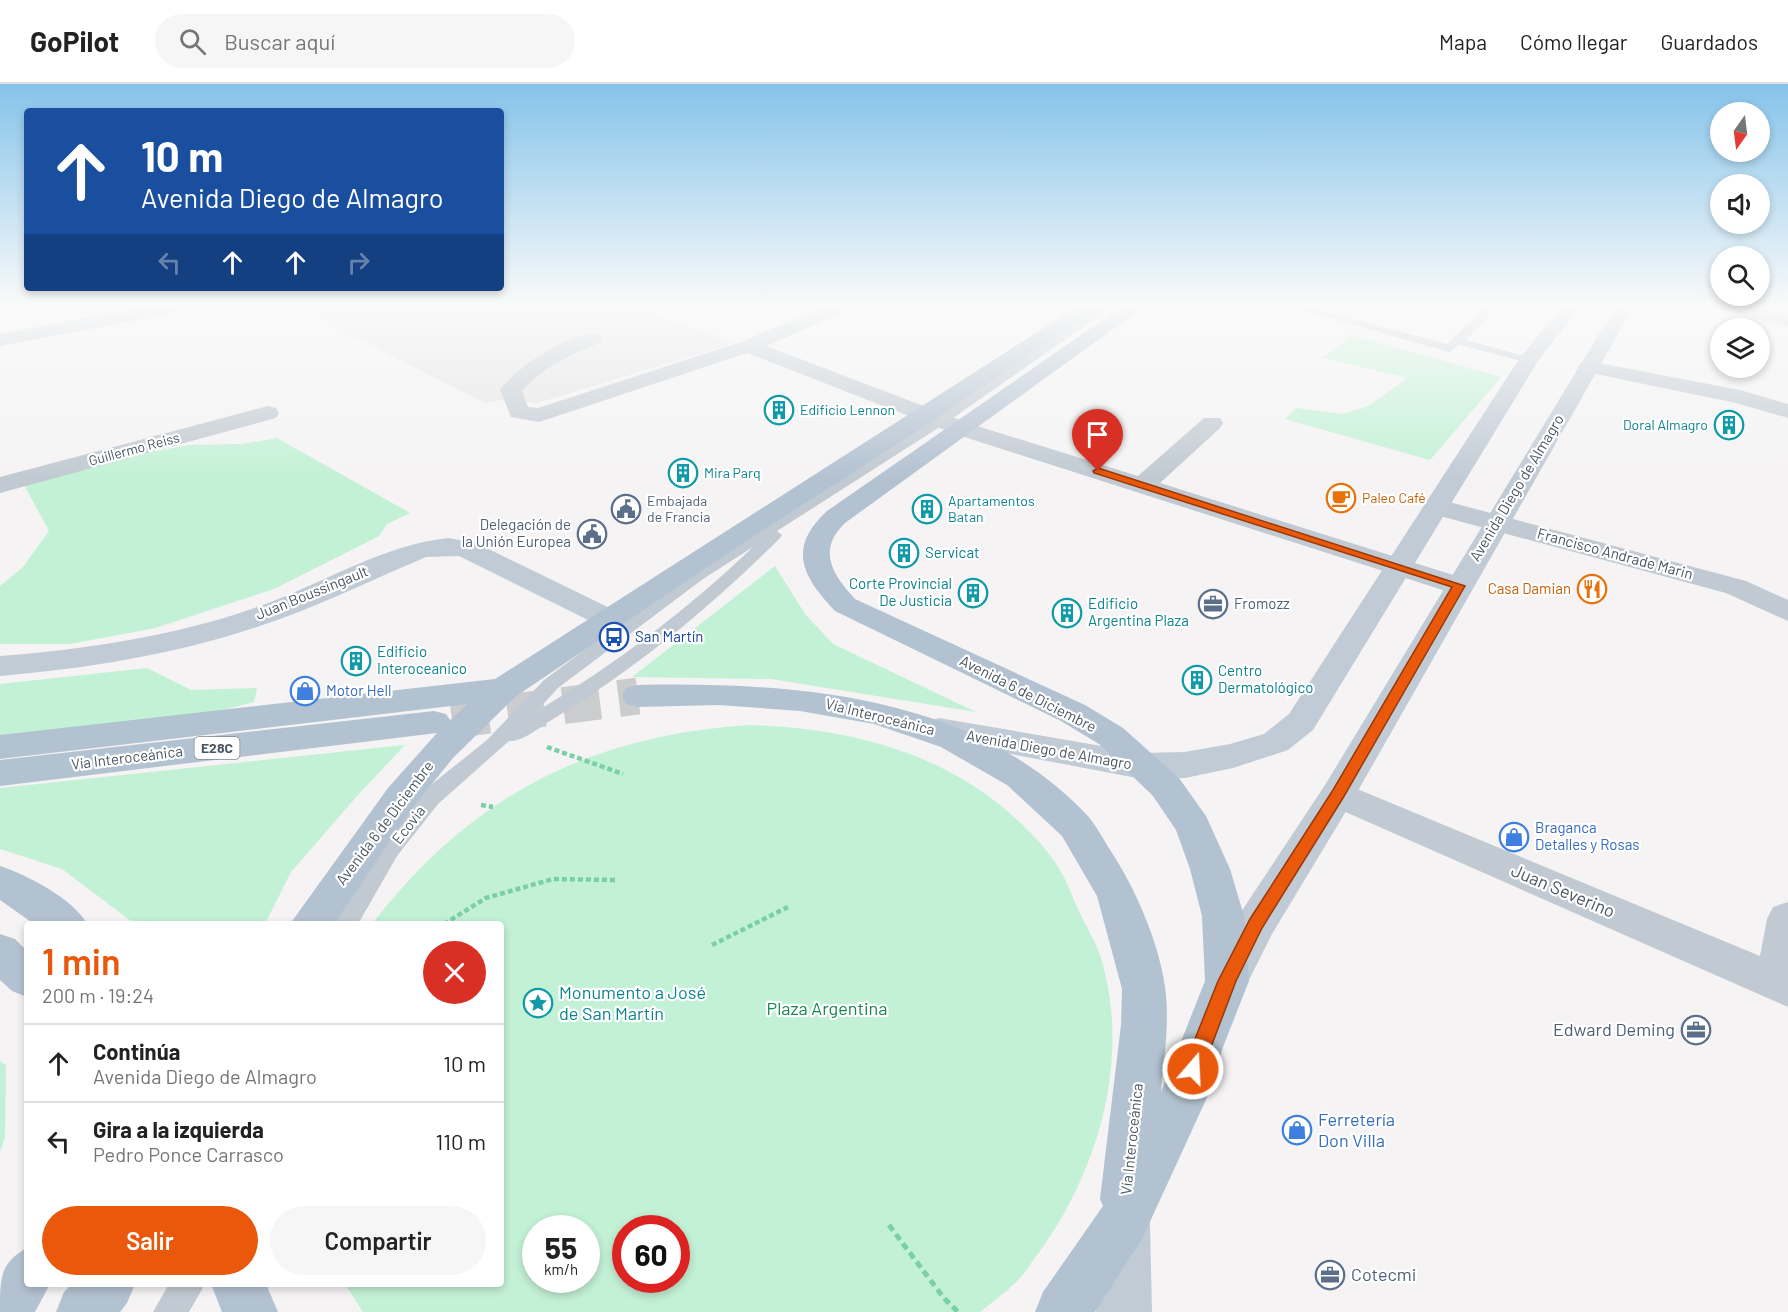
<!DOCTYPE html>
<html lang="es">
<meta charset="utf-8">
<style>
:root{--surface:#fff;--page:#f6f6f6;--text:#222;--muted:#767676;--line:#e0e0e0;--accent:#ea580c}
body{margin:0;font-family:Barlow,sans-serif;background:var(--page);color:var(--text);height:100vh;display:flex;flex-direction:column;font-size:22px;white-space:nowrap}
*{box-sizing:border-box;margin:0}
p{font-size:20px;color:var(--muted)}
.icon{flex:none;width:33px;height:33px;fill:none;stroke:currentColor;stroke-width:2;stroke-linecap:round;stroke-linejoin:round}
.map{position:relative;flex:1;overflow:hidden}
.drawer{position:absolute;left:24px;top:837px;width:480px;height:366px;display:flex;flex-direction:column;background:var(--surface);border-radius:6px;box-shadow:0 3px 9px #0003}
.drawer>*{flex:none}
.guide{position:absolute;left:24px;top:24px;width:480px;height:183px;border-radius:6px;box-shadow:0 3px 9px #0003;background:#1a4fa0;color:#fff;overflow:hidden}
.needle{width:39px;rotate:194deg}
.tools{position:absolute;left:1710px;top:18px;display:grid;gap:12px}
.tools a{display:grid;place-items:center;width:60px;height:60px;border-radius:50%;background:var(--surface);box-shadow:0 3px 9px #0003;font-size:30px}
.speed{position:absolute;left:522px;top:1131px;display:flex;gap:12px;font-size:30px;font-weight:700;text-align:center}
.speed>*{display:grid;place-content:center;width:78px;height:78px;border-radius:50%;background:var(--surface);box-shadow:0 3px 9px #0003;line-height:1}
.speed small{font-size:15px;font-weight:400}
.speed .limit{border:9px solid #d22;background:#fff;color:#111}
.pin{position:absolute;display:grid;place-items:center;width:51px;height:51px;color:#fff;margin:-62px -26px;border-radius:50% 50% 50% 0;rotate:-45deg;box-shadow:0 0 6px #0007}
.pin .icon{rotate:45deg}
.me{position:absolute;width:66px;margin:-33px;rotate:19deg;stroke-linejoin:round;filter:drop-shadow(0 0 4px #0008)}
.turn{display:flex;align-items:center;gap:21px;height:126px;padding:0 18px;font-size:27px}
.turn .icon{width:78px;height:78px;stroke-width:2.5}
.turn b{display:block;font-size:42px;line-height:51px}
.lanes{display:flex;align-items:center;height:57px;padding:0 18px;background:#0003;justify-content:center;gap:30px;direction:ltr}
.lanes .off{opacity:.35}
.round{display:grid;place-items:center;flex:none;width:63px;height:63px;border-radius:32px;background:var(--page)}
.overview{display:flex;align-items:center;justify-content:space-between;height:102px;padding:0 18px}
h1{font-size:36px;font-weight:600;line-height:45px;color:var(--accent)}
.button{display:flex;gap:12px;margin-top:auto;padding:12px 18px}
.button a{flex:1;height:69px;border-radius:36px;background:var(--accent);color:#fff;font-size:24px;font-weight:600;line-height:69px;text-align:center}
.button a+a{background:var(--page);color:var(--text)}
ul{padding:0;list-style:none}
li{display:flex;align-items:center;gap:18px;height:78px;padding:0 18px;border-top:2px solid var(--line)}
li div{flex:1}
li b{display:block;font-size:22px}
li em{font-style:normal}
header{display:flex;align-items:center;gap:36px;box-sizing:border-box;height:84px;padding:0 30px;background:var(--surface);border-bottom:2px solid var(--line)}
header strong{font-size:28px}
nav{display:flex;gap:33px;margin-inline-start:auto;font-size:21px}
.search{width:420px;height:54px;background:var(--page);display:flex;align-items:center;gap:15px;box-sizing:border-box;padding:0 21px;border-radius:33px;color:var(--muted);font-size:22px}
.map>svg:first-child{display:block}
.education{fill:#e6e4e5}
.green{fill:#c3f1d5;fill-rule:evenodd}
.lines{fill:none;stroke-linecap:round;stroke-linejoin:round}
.primary-tunnel{stroke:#caccce;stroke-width:37;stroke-dasharray:37 19;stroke-linecap:butt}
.path-far1{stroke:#7ad0a6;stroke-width:4.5;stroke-dasharray:5 3;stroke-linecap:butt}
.path{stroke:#7ad0a6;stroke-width:5;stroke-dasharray:7 4.5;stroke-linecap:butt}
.lane{fill:#c1cad2;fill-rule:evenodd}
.street{fill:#c1cad2;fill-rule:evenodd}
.secondary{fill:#c1cbd6;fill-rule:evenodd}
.primary{fill:#b3c2d1;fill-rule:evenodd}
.route{fill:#ea580c;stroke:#983908;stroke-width:1.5}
.labels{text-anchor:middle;stroke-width:4.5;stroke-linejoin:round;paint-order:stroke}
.far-culture-label{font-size:14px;fill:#0d838f;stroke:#fff;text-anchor:start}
.far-street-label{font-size:14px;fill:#4a5661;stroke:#fff}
.far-food-label{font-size:14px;fill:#c56008;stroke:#fff;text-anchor:start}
.far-service-label{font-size:14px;fill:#4e5e75;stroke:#fff;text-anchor:start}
.shield{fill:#fff;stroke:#808990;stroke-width:1.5}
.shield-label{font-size:14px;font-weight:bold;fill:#4a5661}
.street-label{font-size:15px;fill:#4a5661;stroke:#fff}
.service-label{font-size:15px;fill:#4e5e75;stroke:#fff;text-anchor:end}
.culture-label{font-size:15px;fill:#0d838f;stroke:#fff;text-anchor:start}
.food-label{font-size:15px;fill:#c56008;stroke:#fff;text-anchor:end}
.transit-label{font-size:15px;fill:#164399;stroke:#fff;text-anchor:start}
.shop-label{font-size:15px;fill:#366cbe;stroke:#fff;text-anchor:start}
.near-street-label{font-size:18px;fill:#4a5661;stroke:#fff}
.near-culture-label{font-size:18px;fill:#0d838f;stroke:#fff;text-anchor:start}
.near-park-label{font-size:18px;fill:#17864f;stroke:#fff}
.near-service-label{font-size:18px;fill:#4e5e75;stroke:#fff;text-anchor:end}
.near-shop-label{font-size:18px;fill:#366cbe;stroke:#fff;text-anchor:start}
</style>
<header>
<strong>GoPilot</strong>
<div class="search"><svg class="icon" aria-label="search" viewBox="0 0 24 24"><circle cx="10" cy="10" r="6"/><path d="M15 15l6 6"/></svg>Buscar aquí</div>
<nav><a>Mapa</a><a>Cómo llegar</a><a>Guardados</a></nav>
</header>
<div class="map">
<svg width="1788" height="1228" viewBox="0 0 1788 1228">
<rect width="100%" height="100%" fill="#f5f3f3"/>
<!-- education -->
<path class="education" d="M293,222H655L646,226L734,259L537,319L526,318L518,313L485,319Z"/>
<!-- green -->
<path class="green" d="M1352,251L1501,293L1430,376L1285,335L1296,324L1343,330L1368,322L1408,294L1323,274Z
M277,354L410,429L387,440L379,452L274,505L155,544L70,560H0V502L23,483L49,447L24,401L148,369L188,361L242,360Z
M775,482L805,530L833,560L976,628L771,595L632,593Z
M147,584L191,606L257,604L254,618L207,630L0,652V600Z
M749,641C840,644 927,663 1000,721C1022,739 1047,763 1061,788C1068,799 1072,813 1078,825C1085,841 1096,858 1101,874C1131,974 1099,1085 1040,1167C1032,1177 1025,1190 1015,1199C1004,1210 991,1219 980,1228H363L345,1200H501V840H372C471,712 588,652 749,641ZM536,1144H586V1196H536ZM626,1144H676V1196H626Z
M405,661L357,712L291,788L265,840H135L62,785L0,765V704Z
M0,977L6,981L5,1053L0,1069Z"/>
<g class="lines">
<!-- primary-tunnel -->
<path class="primary-tunnel" d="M452,636L638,612"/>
<!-- path-far1 -->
<path class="path-far1" d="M547,663L623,690
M481,721L493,723
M444,840L486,814L553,795L616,796
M712,861L788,823"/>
<!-- path -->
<path class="path" d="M889,1141L943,1213L958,1228"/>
<!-- lane -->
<path class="lane" d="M1100,222H1113L946,339L777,447L782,451L780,454C710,524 634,586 550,637C538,644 523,658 509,657L438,720L397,772L358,840H333L381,760L422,708L487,656L544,596L691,487L936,333ZM753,463C688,525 615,581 537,627L558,604L703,495Z
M1286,222H1305L1447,260L1486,222H1498L1466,256L1535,275L1529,279L1460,261L1449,268Z
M169,1200H205L189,1228H153Z"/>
<!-- street -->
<path class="street" d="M149,222H189L180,228L0,262V250Z
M825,222H851L849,226L766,262L971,340L1138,392L1204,334H1220L1223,339L1220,344L1160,399L1469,496L1473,502L1469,508L1459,511L1449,508L955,350L747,269L539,338L511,333L500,306C516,284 573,244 600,251L603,255L600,259C570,271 544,282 522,307L528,323L538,324L741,258Z
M1722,222H1754L1788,231V243L1724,226Z
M1588,277L1740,306L1788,320V334L1736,319L1581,287L1578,283L1581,279Z
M268,322L276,324L279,329L276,334L0,409V393Z
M1438,415L1746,497L1788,516V537L1726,509L1429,429L1425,423L1429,417Z
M1338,697L1760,872L1767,835L1773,823L1788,818V923L1325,719L1320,710L1325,701Z"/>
<!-- secondary -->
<path class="secondary" d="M1562,222H1581L1538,277L1313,646L1288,666L1233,684L1185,694L1142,695L927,654L922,646L927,638L939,634L1142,669L1185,668L1230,660L1264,650L1289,630L1519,275Z
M1616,222H1634L1351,719L1272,850L1242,910L1227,916L1212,910L1205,897L1241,828L1325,701Z
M448,454L476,459L620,529L624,535L620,541L609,544L598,541L459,472L426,473C378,493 330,517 280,535C190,568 95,584 0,592V572C88,565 176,552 260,522C322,500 382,461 448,454Z
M1124,1114L1143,1121L1150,1140L1152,1228H1096L1098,1140L1105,1121Z"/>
<!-- primary -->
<path class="primary" d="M1078,222H1100L936,335L737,463L515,613L453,674L414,722L334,840H290L388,704L437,649L0,702V676L434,627L446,630L450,636L468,620L0,675V651L495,595Z
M1123,222H1145L845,439C817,466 832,490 855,515L1085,621L1123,644L1179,694L1206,732L1230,785L1244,832L1249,897L1223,963L1210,1007L1142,1155L1095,1228H1035L1043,1208L1103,1122L1100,1115L1121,941L1122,905L1097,812L1062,752L1007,701L941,663L874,640L800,627L719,621L638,623L626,620L622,612L626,604L638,601C795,598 972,610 1087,731C1097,742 1104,757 1112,769C1136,806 1159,859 1165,903C1170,938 1164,974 1161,1008L1205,897L1202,832L1190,785L1176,746L1153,712L1099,660L1061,637L835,527C802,492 787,464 827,427Z
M0,782C27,791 74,815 87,840H34L0,816Z
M0,850L15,855L27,867V913L12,907L0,896Z
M27,1164V1200H50L35,1228H0C0,1193 0,1179 27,1164Z
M72,1200H135L127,1219L120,1228H56L64,1208Z
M211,1200H266L278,1228H222Z"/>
</g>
<!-- sky -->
<linearGradient id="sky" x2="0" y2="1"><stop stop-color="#85c3ea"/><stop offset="0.56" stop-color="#fafafa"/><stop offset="1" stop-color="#fafafa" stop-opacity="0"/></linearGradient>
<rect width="1788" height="394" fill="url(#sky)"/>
<!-- route -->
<path class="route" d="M1098,384L1465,502L1343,714L1262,844L1236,897L1200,992L1193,994L1186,992L1183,985L1218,897L1250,835L1333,706L1452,503L1094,389L1093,387Z"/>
<!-- icons -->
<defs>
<g id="building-ring" transform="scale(1.5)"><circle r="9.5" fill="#fff" stroke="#0f9aa8" stroke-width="1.5"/><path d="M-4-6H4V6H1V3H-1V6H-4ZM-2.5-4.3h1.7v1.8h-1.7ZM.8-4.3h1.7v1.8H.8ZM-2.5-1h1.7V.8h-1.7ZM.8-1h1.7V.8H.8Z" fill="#0f9aa8"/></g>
<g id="cafe-ring" transform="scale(1.5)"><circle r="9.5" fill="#fff" stroke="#e8710a" stroke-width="1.5"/><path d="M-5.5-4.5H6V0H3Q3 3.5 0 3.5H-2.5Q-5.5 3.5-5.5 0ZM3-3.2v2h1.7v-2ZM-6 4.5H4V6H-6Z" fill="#e8710a"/></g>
<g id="civic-ring" transform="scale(1.5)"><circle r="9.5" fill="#fff" stroke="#5c6f8a" stroke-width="1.5"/><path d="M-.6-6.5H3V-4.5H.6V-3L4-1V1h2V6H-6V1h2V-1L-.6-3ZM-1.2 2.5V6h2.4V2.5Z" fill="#5c6f8a"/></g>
<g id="restaurant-ring" transform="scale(1.5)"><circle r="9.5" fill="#fff" stroke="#e8710a" stroke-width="1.5"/><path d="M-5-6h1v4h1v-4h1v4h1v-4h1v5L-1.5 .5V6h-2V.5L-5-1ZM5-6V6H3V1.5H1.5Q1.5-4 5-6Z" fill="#e8710a"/></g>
<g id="office-ring" transform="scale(1.5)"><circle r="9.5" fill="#fff" stroke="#5c6f8a" stroke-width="1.5"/><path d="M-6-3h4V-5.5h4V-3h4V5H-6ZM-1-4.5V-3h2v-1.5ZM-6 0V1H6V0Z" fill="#5c6f8a"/></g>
<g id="bus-ring" transform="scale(1.5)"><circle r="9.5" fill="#fff" stroke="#1a4fb4" stroke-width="1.5"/><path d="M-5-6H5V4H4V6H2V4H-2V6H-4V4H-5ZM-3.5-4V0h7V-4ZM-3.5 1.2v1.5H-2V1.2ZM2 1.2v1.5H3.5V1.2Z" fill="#1a4fb4"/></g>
<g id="shop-ring" transform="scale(1.5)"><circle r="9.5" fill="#fff" stroke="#3f7fe0" stroke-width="1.5"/><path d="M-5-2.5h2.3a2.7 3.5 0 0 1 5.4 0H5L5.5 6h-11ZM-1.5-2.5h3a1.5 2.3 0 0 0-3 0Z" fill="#3f7fe0"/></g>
<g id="sight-ring" transform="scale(1.5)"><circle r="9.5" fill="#fff" stroke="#0f9aa8" stroke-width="1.5"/><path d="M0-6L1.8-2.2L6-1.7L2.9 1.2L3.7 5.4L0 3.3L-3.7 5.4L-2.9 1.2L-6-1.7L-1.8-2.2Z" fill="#0f9aa8"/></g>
</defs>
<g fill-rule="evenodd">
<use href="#building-ring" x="779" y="326"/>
<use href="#building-ring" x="1729" y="341"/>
<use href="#building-ring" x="683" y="389"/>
<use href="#cafe-ring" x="1341" y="414"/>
<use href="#civic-ring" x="626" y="425"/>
<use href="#building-ring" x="927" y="425"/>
<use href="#civic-ring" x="592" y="450"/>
<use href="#building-ring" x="904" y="469"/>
<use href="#restaurant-ring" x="1592" y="505"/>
<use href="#building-ring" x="973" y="509"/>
<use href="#office-ring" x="1213" y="520"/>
<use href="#building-ring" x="1067" y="529"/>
<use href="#bus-ring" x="614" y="553"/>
<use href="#building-ring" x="356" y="577"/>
<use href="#building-ring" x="1197" y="596"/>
<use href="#shop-ring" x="305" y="607"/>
<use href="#shop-ring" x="1514" y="753"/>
<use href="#sight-ring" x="538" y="919"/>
<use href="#office-ring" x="1696" y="946"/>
<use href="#shop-ring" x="1297" y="1046"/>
<use href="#office-ring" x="1330" y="1191"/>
</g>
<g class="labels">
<!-- far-culture labels -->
<g class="far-culture-label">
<text x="800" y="331">Edificio Lennon</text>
<text x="1708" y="346" text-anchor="end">Doral Almagro</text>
<text x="704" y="394">Mira Parq</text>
<text x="948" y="422">Apartamentos<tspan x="948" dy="16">Batan</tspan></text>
</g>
<!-- far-street labels -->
<g class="far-street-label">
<text transform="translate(134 365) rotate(-15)" y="5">Guillermo Reiss</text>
</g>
<!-- far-food labels -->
<g class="far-food-label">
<text x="1362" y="419">Paleo Café</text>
</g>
<!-- far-service labels -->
<g class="far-service-label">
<text x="647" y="422">Embajada<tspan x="647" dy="16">de Francia</tspan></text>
</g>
<!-- shield labels -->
<rect class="shield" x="194.5" y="653" width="45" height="22" rx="4.5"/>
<g class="shield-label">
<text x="217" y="669">E28C</text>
</g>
<!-- street labels -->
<g class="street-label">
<text transform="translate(1517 404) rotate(-59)" y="5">Avenida Diego de Almagro</text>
<text transform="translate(1615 470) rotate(15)" y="5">Francisco Andrade Marin</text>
<text transform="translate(312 509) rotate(-22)" y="5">Juan Boussingault</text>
<text transform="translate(1028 610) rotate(27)" y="5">Avenida 6 de Diciembre</text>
<text transform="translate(880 633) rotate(14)" y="5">Vía Interoceánica</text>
<text transform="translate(1049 666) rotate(10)" y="5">Avenida Diego de Almagro</text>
<text transform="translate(127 674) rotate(-7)" y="5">Vía Interoceánica</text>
<text transform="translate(385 739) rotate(-53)" y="5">Avenida 6 de Diciembre</text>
<text transform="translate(409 741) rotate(-52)" y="5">Ecovia</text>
<text transform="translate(1132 1055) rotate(-84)" y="5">Vía Interoceánica</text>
</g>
<!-- service labels -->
<g class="service-label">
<text x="571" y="446">Delegación de<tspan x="571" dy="17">la Unión Europea</tspan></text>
<text x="1234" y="525" text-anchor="start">Fromozz</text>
</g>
<!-- culture labels -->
<g class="culture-label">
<text x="925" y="474">Servicat</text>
<text x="952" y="505" text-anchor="end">Corte Provincial<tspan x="952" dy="17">De Justicia</tspan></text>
<text x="1088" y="525">Edificio<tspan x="1088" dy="17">Argentina Plaza</tspan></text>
<text x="377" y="573">Edificio<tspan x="377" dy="17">Interoceanico</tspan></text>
<text x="1218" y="592">Centro<tspan x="1218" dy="17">Dermatológico</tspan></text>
</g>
<!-- food labels -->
<g class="food-label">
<text x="1571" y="510">Casa Damian</text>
</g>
<!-- transit labels -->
<g class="transit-label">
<text x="635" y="558">San Martín</text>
</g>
<!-- shop labels -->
<g class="shop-label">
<text x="326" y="612">Motor Hell</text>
<text x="1535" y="749">Braganca<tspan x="1535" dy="17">Detalles y Rosas</tspan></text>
</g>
<!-- near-street labels -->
<g class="near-street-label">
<text transform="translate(1563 807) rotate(23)" y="6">Juan Severino</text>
</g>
<!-- near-culture labels -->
<g class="near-culture-label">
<text x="559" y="915">Monumento a José<tspan x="559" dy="21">de San Martín</tspan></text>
</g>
<!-- near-park labels -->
<g class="near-park-label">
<text x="827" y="931">Plaza Argentina</text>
</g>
<!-- near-service labels -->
<g class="near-service-label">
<text x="1675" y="952">Edward Deming</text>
<text x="1351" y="1197" text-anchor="start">Cotecmi</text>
</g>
<!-- near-shop labels -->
<g class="near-shop-label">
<text x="1318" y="1042">Ferretería<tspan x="1318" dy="21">Don Villa</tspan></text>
</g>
</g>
</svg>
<div class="tools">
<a><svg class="needle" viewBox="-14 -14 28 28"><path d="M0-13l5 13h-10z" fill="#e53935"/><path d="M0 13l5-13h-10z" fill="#767676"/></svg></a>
<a><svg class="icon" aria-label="sound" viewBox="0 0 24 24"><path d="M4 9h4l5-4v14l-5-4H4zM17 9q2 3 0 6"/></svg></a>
<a><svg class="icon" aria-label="search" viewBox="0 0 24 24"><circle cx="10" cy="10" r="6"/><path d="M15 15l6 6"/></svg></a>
<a><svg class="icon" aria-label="layers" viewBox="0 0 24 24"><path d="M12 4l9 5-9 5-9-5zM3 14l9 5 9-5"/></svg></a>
</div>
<div class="speed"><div>55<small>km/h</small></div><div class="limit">60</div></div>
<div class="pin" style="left:1098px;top:387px;background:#d93025"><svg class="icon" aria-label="arrive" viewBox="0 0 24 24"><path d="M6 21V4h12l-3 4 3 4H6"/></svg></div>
<svg class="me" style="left:1193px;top:985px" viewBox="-20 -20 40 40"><circle r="17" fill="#ea580c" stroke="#fff" stroke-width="3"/><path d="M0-11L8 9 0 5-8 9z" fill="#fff"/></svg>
<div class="guide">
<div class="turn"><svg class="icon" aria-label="ahead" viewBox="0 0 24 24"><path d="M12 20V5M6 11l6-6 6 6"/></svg><div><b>10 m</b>Avenida Diego de Almagro</div></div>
<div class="lanes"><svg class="icon off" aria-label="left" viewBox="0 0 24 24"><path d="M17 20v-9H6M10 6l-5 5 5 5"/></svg><svg class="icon" aria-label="ahead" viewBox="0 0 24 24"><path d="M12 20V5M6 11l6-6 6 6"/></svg><svg class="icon" aria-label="ahead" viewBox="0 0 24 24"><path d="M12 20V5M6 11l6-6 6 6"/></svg><svg class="icon off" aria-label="right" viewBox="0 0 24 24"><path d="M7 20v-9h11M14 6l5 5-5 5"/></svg></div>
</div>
<section class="drawer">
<div class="overview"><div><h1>1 min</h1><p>200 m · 19:24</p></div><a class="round" style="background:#d93025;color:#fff"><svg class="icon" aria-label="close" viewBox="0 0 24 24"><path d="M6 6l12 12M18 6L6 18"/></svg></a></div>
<ul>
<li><svg class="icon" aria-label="ahead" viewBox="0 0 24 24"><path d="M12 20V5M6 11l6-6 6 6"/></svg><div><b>Continúa</b><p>Avenida Diego de Almagro</p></div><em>10 m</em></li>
<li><svg class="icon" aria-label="left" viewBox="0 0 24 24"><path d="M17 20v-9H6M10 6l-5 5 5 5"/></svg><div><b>Gira a la izquierda</b><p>Pedro Ponce Carrasco</p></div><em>110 m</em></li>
</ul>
<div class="button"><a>Salir</a><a>Compartir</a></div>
</section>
</div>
